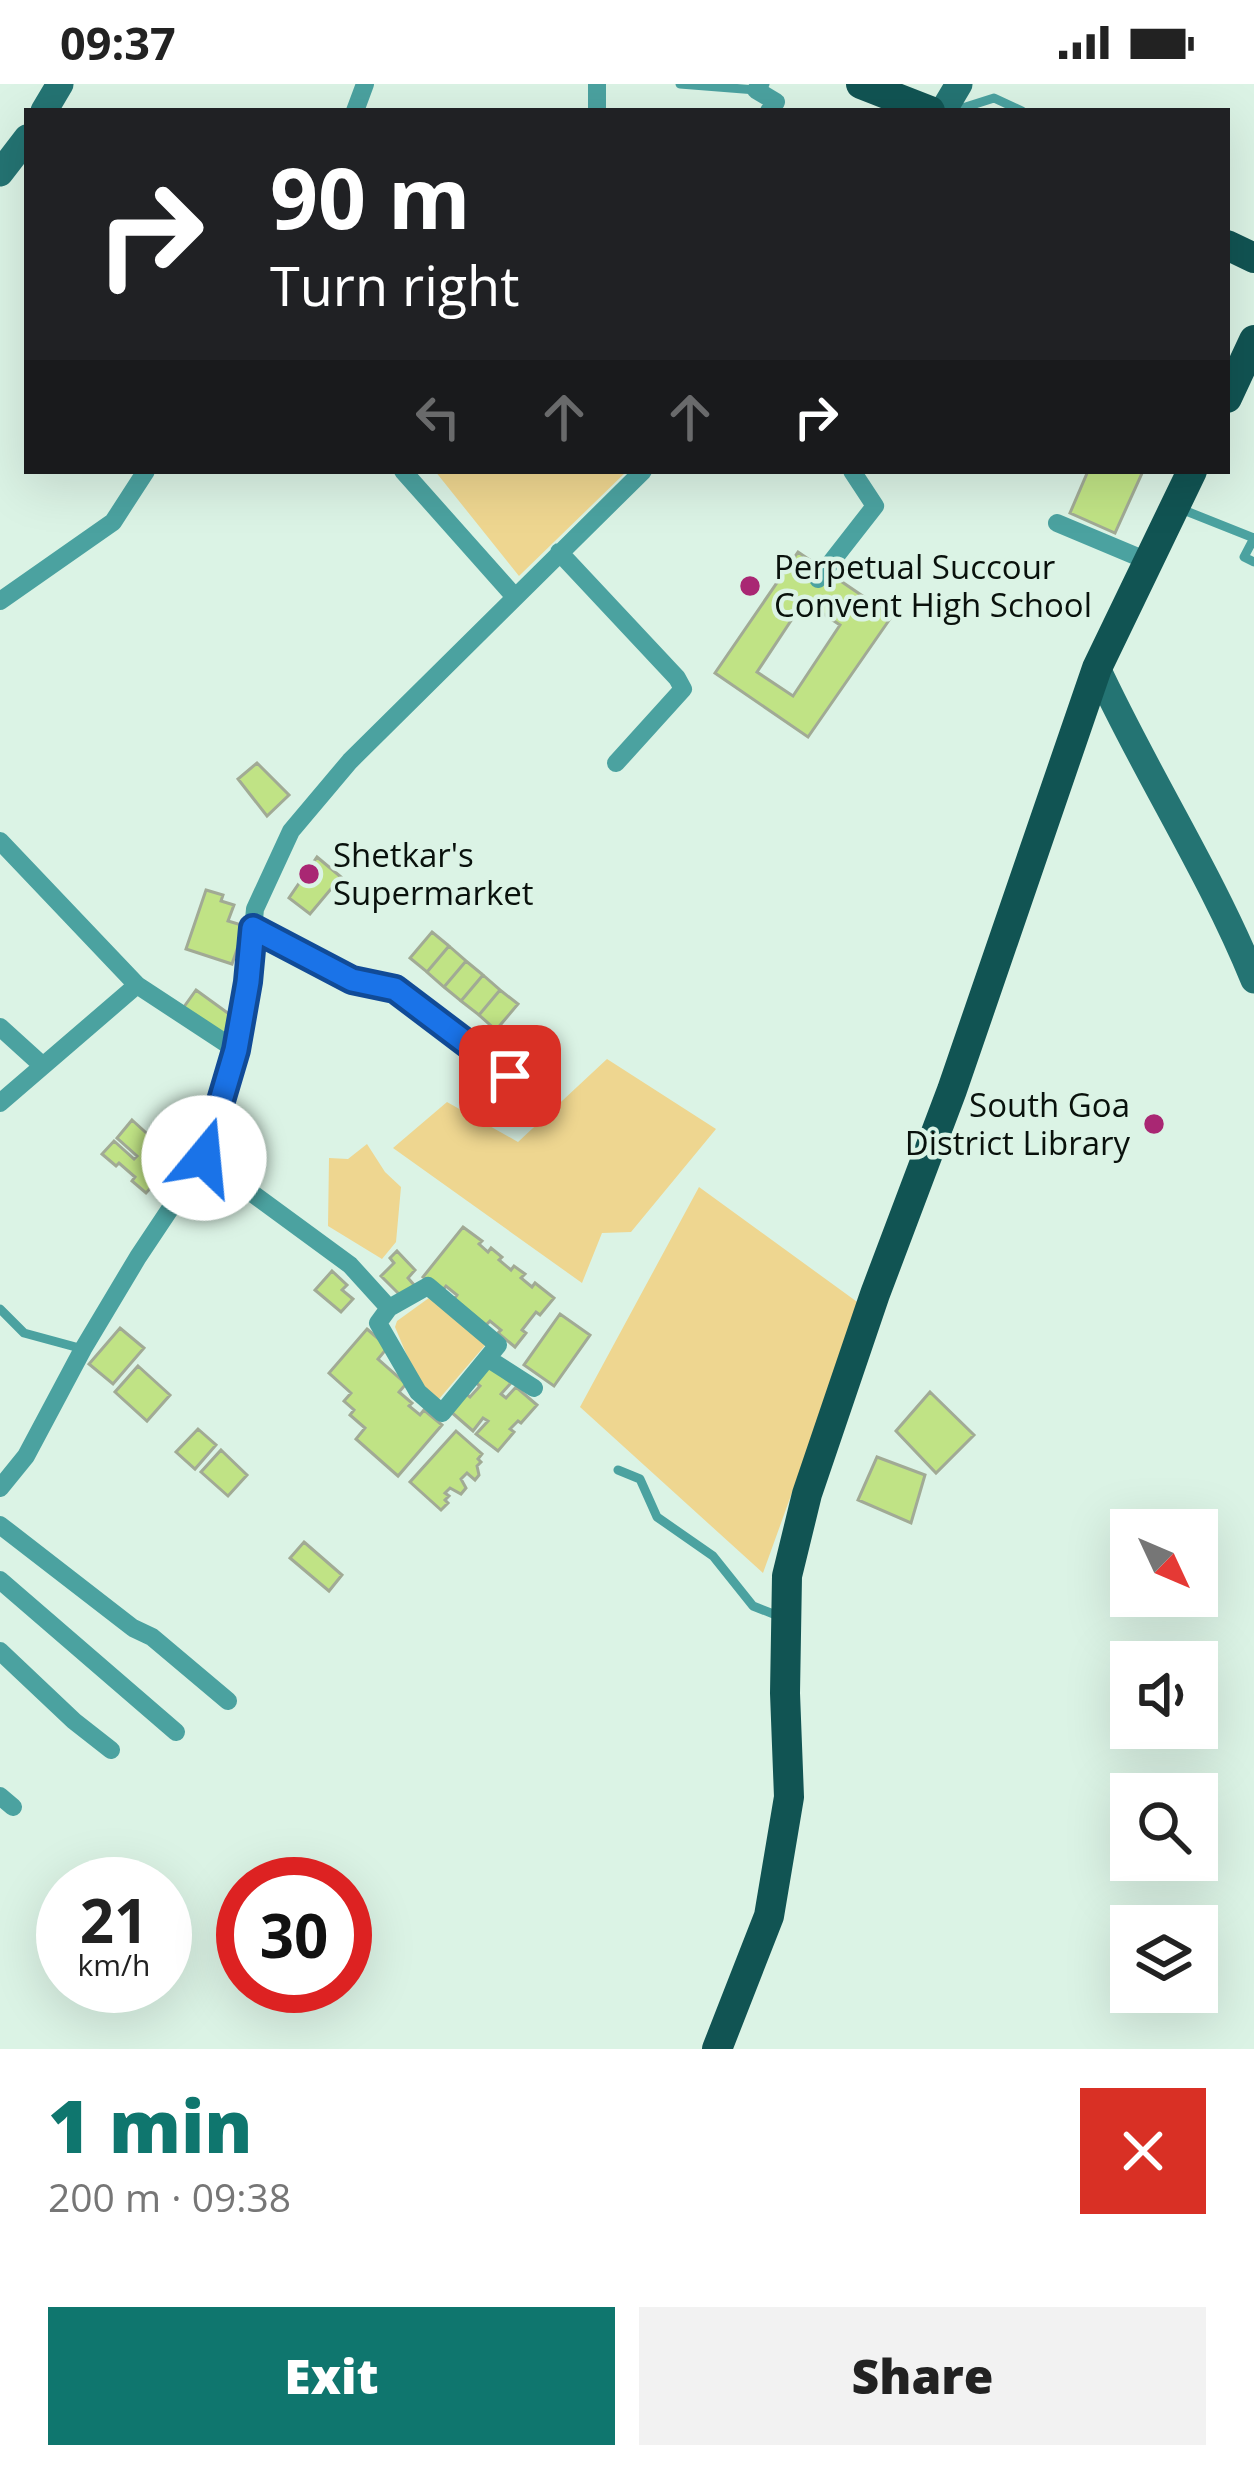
<!DOCTYPE html>
<meta charset="utf-8">
<style>
:root{--surface:#fff;--page:#f2f2f2;--text:#222;--muted:#767676;--accent:#0f766e}
body{margin:0;font-family:"Open Sans",sans-serif;background:var(--page);color:var(--text);height:100vh;display:flex;flex-direction:column;font-size:45px;white-space:nowrap}
*{box-sizing:border-box;margin:0}
p{font-size:39px;color:var(--muted)}
.icon{flex:none;width:66px;height:66px;fill:none;stroke:currentColor;stroke-width:2;stroke-linecap:round;stroke-linejoin:round}
.map{position:relative;height:1965px;overflow:hidden}
.panel{display:flex;flex-direction:column;background:var(--surface);flex:1}
.panel>*{flex:none}
.banner{position:absolute;left:24px;top:24px;width:1206px;height:366px;border-radius:0px;box-shadow:0 12px 48px #0002;background:#202124;color:#fff;overflow:hidden}
.needle{width:78px;rotate:134deg}
.fabs{position:absolute;left:1110px;top:1425px;display:grid;gap:24px}
.fabs a{display:grid;place-items:center;width:108px;height:108px;border-radius:0px;background:var(--surface);box-shadow:0 12px 48px #0002;font-size:60px}
.speed{position:absolute;left:36px;top:1773px;display:flex;gap:24px;font-size:60px;font-weight:700;text-align:center}
.speed>*{display:grid;place-content:center;width:156px;height:156px;border-radius:50%;background:var(--surface);box-shadow:0 12px 48px #0002;line-height:1}
.speed small{font-size:30px;font-weight:400}
.speed .limit{border:18px solid #d22;background:#fff;color:#111}
.pin{position:absolute;display:grid;place-items:center;width:102px;height:102px;color:#fff;margin:-51px;border-radius:24px;box-shadow:0 6px 18px #0006}
.me{position:absolute;width:132px;margin:-66px;rotate:17deg;stroke-linejoin:round;filter:drop-shadow(0 0 9px #0008)}
.turn{display:flex;align-items:center;gap:42px;height:252px;padding:0 48px;font-size:54px}
.turn .icon{width:156px;height:156px;stroke-width:2.5}
.turn b{display:block;font-size:84px;line-height:102px}
.lanes{display:flex;align-items:center;height:114px;padding:0 48px;background:#0003;justify-content:center;gap:60px;direction:ltr}
.lanes .off{opacity:.35}
.round{display:grid;place-items:center;flex:none;width:126px;height:126px;border-radius:0px;background:var(--page)}
.summary{display:flex;align-items:center;justify-content:space-between;height:204px;padding:0 48px}
h1{font-size:72px;font-weight:800;line-height:90px;color:var(--accent)}
.action{display:flex;gap:24px;margin-top:auto;padding:24px 48px}
.action a{flex:1;height:138px;border-radius:0px;background:var(--accent);color:#fff;font-size:48px;font-weight:800;line-height:138px;text-align:center}
.action a+a{background:var(--page);color:var(--text)}
.status{display:flex;justify-content:space-between;align-items:center;height:84px;padding:0 60px;background:var(--surface);direction:ltr}
.status svg{height:33px;fill:currentColor}
.map>svg:first-child{display:block}
.green{fill:#eed690}
.building{fill:#c0e385;stroke:#a1aa95;stroke-width:3;fill-rule:evenodd}
.lines{fill:none;stroke-linecap:round;stroke-linejoin:round}
.lane{stroke:#4ba2a0;stroke-width:9}
.street{stroke:#4ba2a0;stroke-width:18}
.secondary{stroke:#247473;stroke-width:27}
.primary{stroke:#115453;stroke-width:30}
.route-casing{stroke:#114b97;stroke-width:30}
.route{stroke:#1a73e8;stroke-width:21}
.poi-dot{fill:#a92773;stroke:#dbf3e5;stroke-width:4.5}
.labels{text-anchor:middle;stroke-width:9;stroke-linejoin:round;paint-order:stroke}
.poi-label{font-size:33px;fill:#09110c;stroke:#dbf3e5;text-anchor:start}
</style>
<div class="status"><b>09:37</b><svg viewBox="0 0 49 12"><path d="M0 12V9h3v3zM5 12V6h3v6zM10 12V3h3v9zM15 12V0h3v12zM26 1h20v11H26zM47 4h2v5h-2z"/></svg></div>
<div class="map">
<svg width="1254" height="1965" viewBox="0 0 1254 1965">
<rect width="100%" height="100%" fill="#dbf3e5"/>
<!-- green -->
<path class="green" d="M435,387H627L519,492Z
M607,975L716,1045L631,1148L602,1149L582,1199L393,1064L447,1018L518,1058Z
M367,1060L385,1088L401,1103L396,1158L382,1175L328,1142L329,1074L348,1075Z
M699,1103L860,1220L763,1489L580,1323Z
M433,1211L487,1259L439,1315L421,1305L395,1243L397,1237Z"/>
<!-- building -->
<path class="building" d="M1088,387H1143L1115,449L1070,429Z
M798,468L892,532L808,653L715,589ZM804,517L840,541L793,612L757,588Z
M257,679L289,711L267,732L238,695Z
M317,773L341,793L310,830L289,814Z
M206,806L223,811L221,817L234,821L228,837L245,842L232,880L186,865Z
M432,848L449,862L427,888L410,874Z
M449,862L466,877L444,903L427,888Z
M466,877L483,891L461,917L444,903Z
M483,891L500,906L479,931L461,917Z
M196,906L236,935L235,947L224,955L181,927Z
M500,906L518,920L496,946L479,931Z
M132,1036L176,1076L146,1109L132,1097L135,1093L119,1079L116,1082L102,1070L114,1057L134,1075L137,1072L117,1054Z
M463,1143L482,1157L479,1160L488,1168L491,1164L502,1173L499,1176L511,1186L514,1182L525,1190L521,1194L532,1203L535,1199L554,1214L540,1231L536,1228L522,1246L526,1249L515,1263L498,1249L501,1246L490,1237L486,1241L454,1215L457,1211L446,1202L442,1207L423,1193Z
M397,1167L415,1186L408,1194L415,1202L403,1214L381,1192L394,1179L390,1174Z
M332,1187L347,1201L342,1206L353,1215L341,1228L315,1206Z
M560,1230L590,1251L554,1302L524,1281Z
M120,1244L144,1264L113,1300L89,1280Z
M367,1245L388,1263L378,1275L406,1300L399,1308L412,1319L409,1322L420,1331L424,1326L442,1341L398,1392L356,1355L365,1344L350,1331L354,1326L344,1317L351,1309L329,1289Z
M489,1281L511,1299L501,1310L506,1314L516,1303L537,1321L521,1339L518,1337L510,1345L514,1348L498,1367L476,1350L488,1337L483,1334L473,1347L450,1327L465,1309L470,1313L480,1302L475,1298Z
M138,1282L170,1311L147,1337L115,1308Z
M930,1308L974,1351L936,1389L896,1347Z
M198,1345L216,1361L195,1385L176,1368Z
M456,1347L482,1370L478,1375L481,1378L477,1382L479,1391L475,1396L467,1389L461,1395L466,1404L461,1410L450,1404L445,1409L449,1412L445,1416L448,1419L441,1426L410,1398Z
M221,1366L247,1391L228,1412L201,1388Z
M877,1373L925,1391L911,1439L858,1416Z
M304,1458L342,1491L329,1507L290,1474Z"/>
<g class="lines">
<!-- lane -->
<path class="lane" d="M680,0L756,6L765,0
M953,27L994,14L1022,27
M1181,425L1254,454
M1254,454L1244,473L1254,478
M0,1225L24,1249L83,1265
M618,1386L640,1395L657,1433L713,1472L753,1522L781,1533"/>
<!-- street -->
<path class="street" d="M756,6L776,18L769,27
M355,27L365,0
M597,27V0
M403,387L515,513
M1057,439L1150,478
M559,468L677,594L683,605L616,679
M818,495L875,422L852,387
M0,517L113,438L146,387
M0,757L137,901L236,966
M253,844L352,896L395,905L510,992
M0,943L43,982
M0,1019L137,901
M204,1074L350,1181L389,1224L428,1202L498,1261L442,1329L418,1308L378,1239L389,1224
M487,1274L534,1304
M0,1404L26,1372L83,1265L138,1173L204,1074L236,966L248,898L255,825L291,747L350,677L643,387
M0,1441L133,1544L152,1553L228,1617
M0,1496L176,1648
M0,1567L74,1637L111,1666
M0,1712L13,1723"/>
<!-- secondary -->
<path class="secondary" d="M44,27L60,0
M943,27L959,0
M0,89L27,54
M1097,584C1146,690 1210,788 1254,896"/>
<!-- primary -->
<path class="primary" d="M861,0L930,27
M1227,161L1254,174
M1227,314L1254,256
M717,1965L769,1832L789,1713L785,1609L787,1492L807,1410L875,1210L952,1006L1097,584L1192,387"/>
</g>
<g class="lines">
<!-- route casing -->
<g class="route-casing">
<path id="route" d="M204,1074L236,966L248,898L253,844L352,896L395,905L510,992"/>
</g>
<!-- route -->
<use href="#route" class="route"/>
</g>
<!-- markers -->
<g class="poi-dot">
<circle cx="750" cy="502" r="12"/>
<circle cx="309" cy="790" r="12"/>
<circle cx="1154" cy="1040" r="12"/>
</g>
<g class="labels">
<!-- poi labels -->
<g class="poi-label">
<text x="774" y="495">Perpetual Succour<tspan x="774" dy="38">Convent High School</tspan></text>
<text x="333" y="783">Shetkar's<tspan x="333" dy="38">Supermarket</tspan></text>
<text x="1130" y="1033" text-anchor="end">South Goa<tspan x="1130" dy="38">District Library</tspan></text>
</g>
</g>
</svg>
<div class="fabs">
<a><svg class="needle" viewBox="-14 -14 28 28"><path d="M0-13l5 13h-10z" fill="#e53935"/><path d="M0 13l5-13h-10z" fill="#767676"/></svg></a>
<a><svg class="icon" aria-label="sound" viewBox="0 0 24 24"><path d="M4 9h4l5-4v14l-5-4H4zM17 9q2 3 0 6"/></svg></a>
<a><svg class="icon" aria-label="search" viewBox="0 0 24 24"><circle cx="10" cy="10" r="6"/><path d="M15 15l6 6"/></svg></a>
<a><svg class="icon" aria-label="layers" viewBox="0 0 24 24"><path d="M12 4l9 5-9 5-9-5zM3 14l9 5 9-5"/></svg></a>
</div>
<div class="speed"><div>21<small>km/h</small></div><div class="limit">30</div></div>
<div class="pin" style="left:510px;top:992px;background:#d93025"><svg class="icon" aria-label="arrive" viewBox="0 0 24 24"><path d="M6 21V4h12l-3 4 3 4H6"/></svg></div>
<svg class="me" style="left:204px;top:1074px" viewBox="-20 -20 40 40"><circle r="19" fill="#fff"/><path d="M0-13L10 11 0 6-10 11z" fill="#1a73e8"/></svg>
<div class="banner">
<div class="turn"><svg class="icon" aria-label="right" viewBox="0 0 24 24"><path d="M7 20v-9h11M14 6l5 5-5 5"/></svg><div><b>90 m</b>Turn right</div></div>
<div class="lanes"><svg class="icon off" aria-label="left" viewBox="0 0 24 24"><path d="M17 20v-9H6M10 6l-5 5 5 5"/></svg><svg class="icon off" aria-label="ahead" viewBox="0 0 24 24"><path d="M12 20V5M6 11l6-6 6 6"/></svg><svg class="icon off" aria-label="ahead" viewBox="0 0 24 24"><path d="M12 20V5M6 11l6-6 6 6"/></svg><svg class="icon" aria-label="right" viewBox="0 0 24 24"><path d="M7 20v-9h11M14 6l5 5-5 5"/></svg></div>
</div>
</div>
<section class="panel">
<div class="summary"><div><h1>1 min</h1><p>200 m · 09:38</p></div><a class="round" style="background:#d93025;color:#fff"><svg class="icon" aria-label="close" viewBox="0 0 24 24"><path d="M6 6l12 12M18 6L6 18"/></svg></a></div>
<div class="action"><a>Exit</a><a>Share</a></div>
</section>
